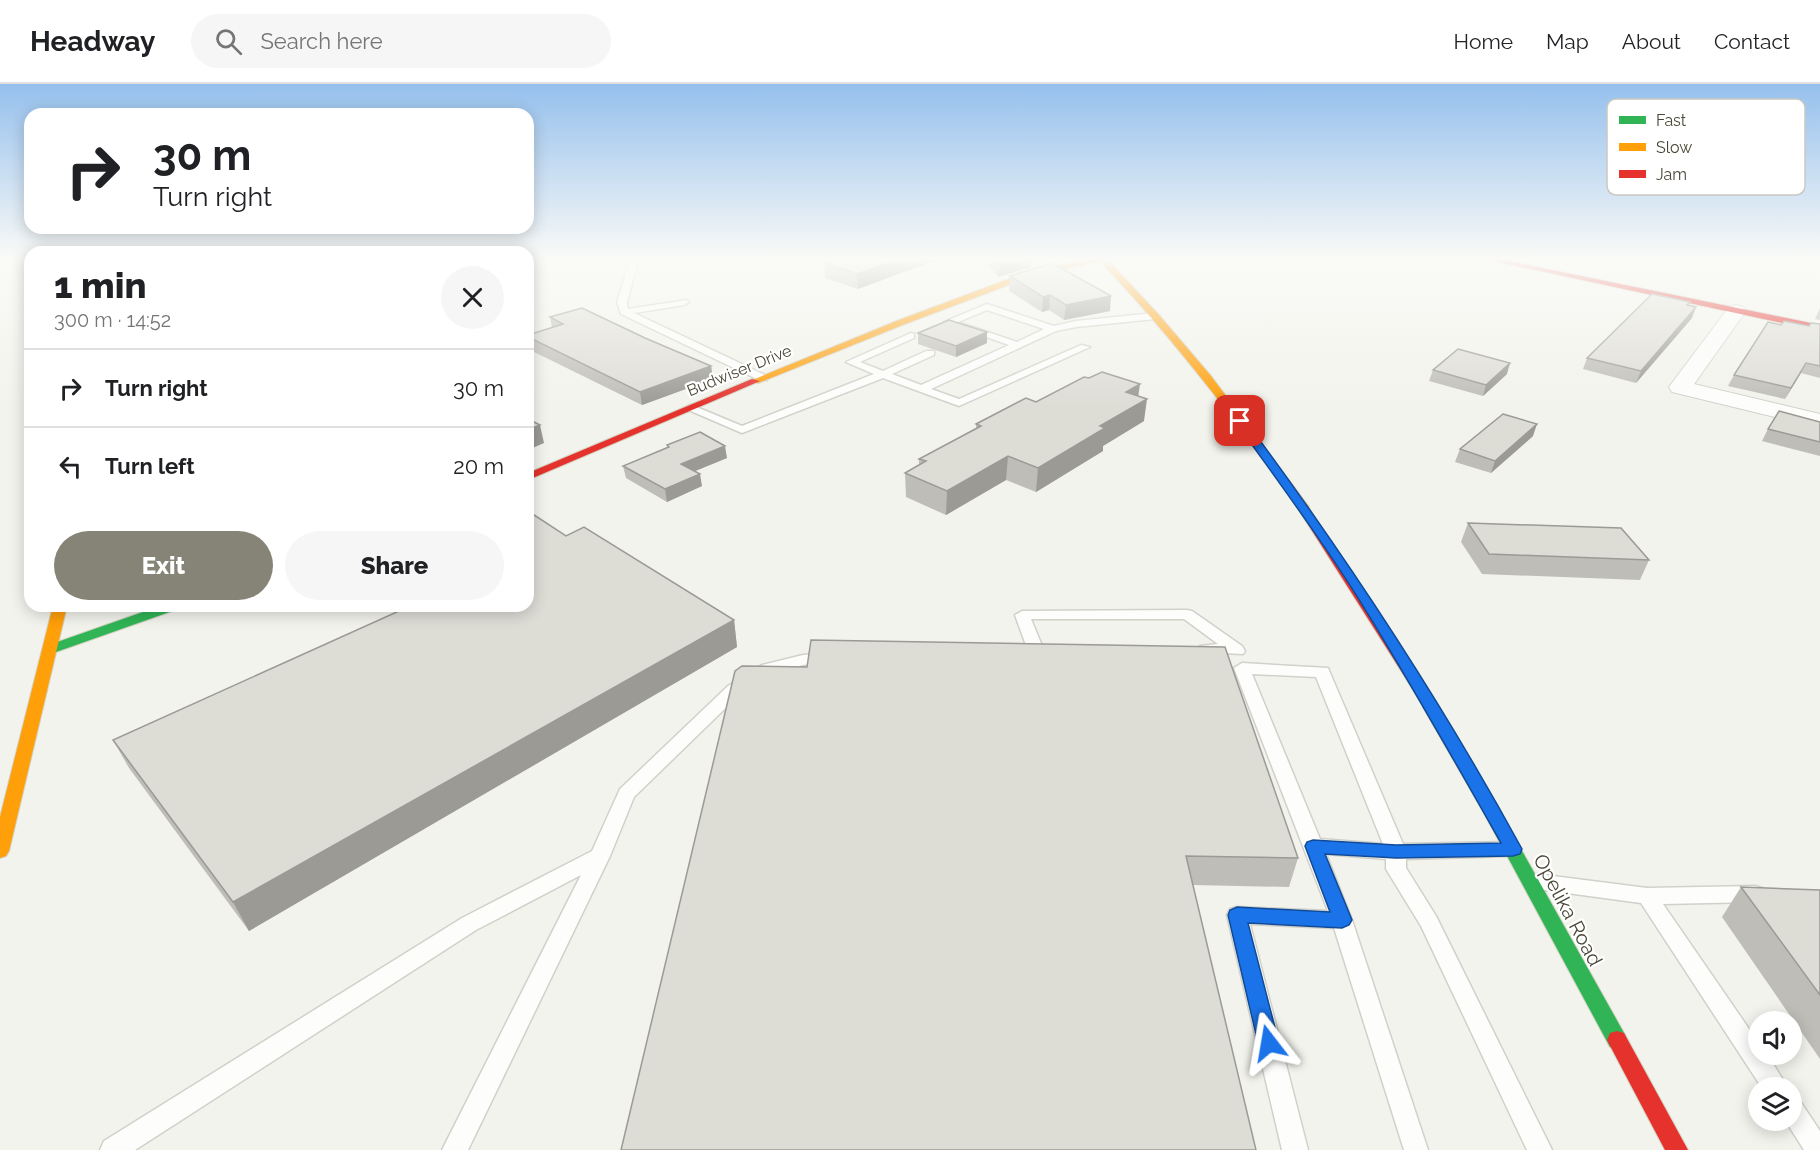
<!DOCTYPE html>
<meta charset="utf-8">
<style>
:root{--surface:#fff;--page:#f6f6f6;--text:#202124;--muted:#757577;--line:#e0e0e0;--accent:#868377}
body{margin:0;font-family:Raleway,sans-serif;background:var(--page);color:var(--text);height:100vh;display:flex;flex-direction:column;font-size:22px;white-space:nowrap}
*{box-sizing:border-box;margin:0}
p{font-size:20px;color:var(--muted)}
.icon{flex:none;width:33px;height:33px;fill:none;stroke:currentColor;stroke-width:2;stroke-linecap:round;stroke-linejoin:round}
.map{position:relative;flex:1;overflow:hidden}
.details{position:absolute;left:24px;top:162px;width:510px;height:366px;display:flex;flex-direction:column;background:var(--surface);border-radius:18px;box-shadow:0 3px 15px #0003}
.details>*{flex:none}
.guide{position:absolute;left:24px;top:24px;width:510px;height:126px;border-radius:18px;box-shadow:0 3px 15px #0003;background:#fff;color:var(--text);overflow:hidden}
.controls{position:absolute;left:1748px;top:927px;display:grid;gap:12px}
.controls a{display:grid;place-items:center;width:54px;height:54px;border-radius:50%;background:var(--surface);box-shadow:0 3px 15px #0003;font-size:30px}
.pin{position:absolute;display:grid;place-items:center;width:51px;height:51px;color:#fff;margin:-26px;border-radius:12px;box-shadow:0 3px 9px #0006}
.me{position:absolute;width:66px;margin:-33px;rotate:346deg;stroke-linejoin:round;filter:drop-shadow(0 0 4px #0008)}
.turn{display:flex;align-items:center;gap:21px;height:126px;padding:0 30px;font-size:27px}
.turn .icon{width:78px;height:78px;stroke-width:2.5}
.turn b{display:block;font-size:42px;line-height:51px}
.round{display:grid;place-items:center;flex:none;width:63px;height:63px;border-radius:32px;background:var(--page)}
.headline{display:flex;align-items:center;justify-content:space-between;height:102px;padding:0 30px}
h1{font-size:36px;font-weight:800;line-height:45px}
.button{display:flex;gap:12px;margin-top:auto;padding:12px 30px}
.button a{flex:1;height:69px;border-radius:36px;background:var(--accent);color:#fff;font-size:24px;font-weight:800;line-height:69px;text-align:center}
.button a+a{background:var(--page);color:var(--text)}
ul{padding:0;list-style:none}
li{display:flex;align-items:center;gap:18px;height:78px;padding:0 30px;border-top:2px solid var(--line)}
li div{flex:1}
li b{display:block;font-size:22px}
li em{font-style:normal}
header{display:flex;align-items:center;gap:36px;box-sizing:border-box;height:84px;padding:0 30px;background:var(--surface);border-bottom:2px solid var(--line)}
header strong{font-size:28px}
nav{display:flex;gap:33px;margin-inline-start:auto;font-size:21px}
.search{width:420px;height:54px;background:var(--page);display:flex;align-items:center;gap:15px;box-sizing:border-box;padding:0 21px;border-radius:33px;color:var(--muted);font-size:22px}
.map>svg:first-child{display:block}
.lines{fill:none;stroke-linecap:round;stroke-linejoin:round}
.lane-casing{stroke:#d1d1ca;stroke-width:3}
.street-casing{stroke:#d1d1ca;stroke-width:2}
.fast-casing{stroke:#d3d2c3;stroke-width:2}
.slow-casing{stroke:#d3d2c3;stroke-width:2}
.jam-casing{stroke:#d3d2c3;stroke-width:2}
.lane{fill:#fdfdfc;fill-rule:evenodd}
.street{fill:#fdfdfc;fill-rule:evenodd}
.fast{fill:#30b455;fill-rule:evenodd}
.slow{fill:#ff9f0a;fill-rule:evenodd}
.jam{fill:#e5322d;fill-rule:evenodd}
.wall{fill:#bebdb7}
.shaded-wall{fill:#9b9a95}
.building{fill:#dddcd5;stroke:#9b9a95;stroke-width:1.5}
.route{fill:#1a73e8;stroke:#114b97;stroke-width:1.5}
.labels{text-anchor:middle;stroke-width:4.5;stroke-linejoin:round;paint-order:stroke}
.far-street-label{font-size:16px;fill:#4b4737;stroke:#fff}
.street-label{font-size:20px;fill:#4b4737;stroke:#fff}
.key{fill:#fff;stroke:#c9c8c3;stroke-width:1.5}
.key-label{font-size:16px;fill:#4b4737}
</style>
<header>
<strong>Headway</strong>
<div class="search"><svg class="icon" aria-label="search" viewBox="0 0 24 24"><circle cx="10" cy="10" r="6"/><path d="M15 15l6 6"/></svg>Search here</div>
<nav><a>Home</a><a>Map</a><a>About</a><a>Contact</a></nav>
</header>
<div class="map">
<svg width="1820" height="1066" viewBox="0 0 1820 1066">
<rect width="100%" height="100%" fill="#f3f3ed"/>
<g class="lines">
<!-- lane casing -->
<g class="lane-casing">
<path id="lane" d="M631,174H639L627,218L628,225L687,216L689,218L684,221L634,229L767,292V296H759L621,230L617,218Z
M800,174H830C824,178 806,178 800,174Z
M1036,174H1044L1054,186L1053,188H1047Z
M987,220L1054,242L1076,237L1155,229L1160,232L1155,235L1076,243L1056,247L931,305L959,315L1081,261L1090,263L959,322L883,294L742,349L684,324L690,321L694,322L742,342L874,290L846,278L911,249L914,250V254L860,278L883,287L926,267H934V271L892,290L921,301L1009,261L944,238ZM987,226L1044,245L1017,258L958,238Z
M1187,526L1192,527L1242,562L1245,567L1243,570L1200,568L1198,565L1200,562L1218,560L1184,535H1031L1043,564L1035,569L1027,564L1015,531L1022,527Z
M828,569L834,571L836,574L834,577L803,581L774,589L740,610L634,713L610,772L468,1066H442L581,791L476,846L135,1066H100L104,1057L462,834L592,767L620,705L728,602L762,581L803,571Z
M1242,579L1328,584L1403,760L1510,758L1517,760L1520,765L1517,770L1510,772L1406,775V784L1436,832L1552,1066H1527L1421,842L1386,785V775L1326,770L1352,836L1428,1066H1404L1334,844L1250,840L1308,1066H1282L1227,831L1230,825L1237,823L1328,827L1234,584ZM1252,590L1316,593L1383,760L1320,755Z
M1537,790L1647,804L1755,802L1762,804L1765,810L1762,816L1755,818L1663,820L1758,958V970H1767L1788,1004H1762L1641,819L1530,804L1527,798L1530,792Z
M1791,1013L1800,1017L1820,1047V1066H1804L1785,1036H1791Z"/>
</g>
<!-- street casing -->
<g class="street-casing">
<path id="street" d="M1736,221L1743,223L1746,227L1694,300L1820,330V344L1672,308L1669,303L1729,223Z"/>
</g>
<!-- fast casing -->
<g class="fast-casing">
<path id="fast" d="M160,522H180L178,525L56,568H46L44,565L46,562Z
M1431,618L1436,620L1439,623L1498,724L1624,949L1627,956L1624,963L1617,965L1610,963L1484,729L1423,623L1426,620Z"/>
</g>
<!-- slow casing -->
<g class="slow-casing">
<path id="slow" d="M1093,174H1106L1159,231L1211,292L1309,423L1307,425H1299C1238,338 1173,254 1100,177L1030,193L905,240L758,299L750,297L899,236L1025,189Z
M53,522H67L9,767L6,772L0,774V733Z"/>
</g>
<!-- jam casing -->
<g class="jam-casing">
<path id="jam" d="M1480,174H1494L1820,241V247Z
M752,295L760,297L528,396V389Z
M1303,420L1307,421L1439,623L1436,626H1426L1297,423Z
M1617,947L1624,949L1688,1066H1665L1607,956L1610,949Z"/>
</g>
<!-- lane -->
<use href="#lane" class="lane"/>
<!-- street -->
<use href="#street" class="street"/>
<!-- fast -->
<use href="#fast" class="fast"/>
<!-- slow -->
<use href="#slow" class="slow"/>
<!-- jam -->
<use href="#jam" class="jam"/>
</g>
<!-- wall -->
<path class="wall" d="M983,174H1031V183L998,193Z
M939,175L858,205L825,194L824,179Z
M1010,192L1110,227L1064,236L1049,226L1042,228L1009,207Z
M1690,218L1688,222L1692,234L1636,299L1583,285L1587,274Z
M1820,224V236L1815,235Z
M550,233L645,254L711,282L713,295L642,321L528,265V251L552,244Z
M1820,240V294L1801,289L1785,315L1728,302L1734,291L1781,241L1809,242Z
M918,249L987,259L956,273L918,260Z
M1433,286L1507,290L1483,312L1429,297Z
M1138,312L1144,337L1103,362V367L1036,408L1006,396L946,431L906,413L905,389L919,381V375L976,344V340L1036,318Z
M1820,338V372L1762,357L1768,345Z
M1533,352L1491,389L1455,378L1460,365Z
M667,361L727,374L695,387L702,402L667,418L626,394L623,382L667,363Z
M1468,439L1649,476L1640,496L1482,490L1461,458Z
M566,452L734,536L737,563L249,847L129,684L113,656Z
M735,587L1298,774L1289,803L1193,801Z
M1741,803L1820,806V975L1722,833Z"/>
<!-- shaded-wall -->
<path class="shaded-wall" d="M903,174H939V175L858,205L857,190Z
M1015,174H1031V183L998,193L999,179Z
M1050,211L1049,226L1042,228L1043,213Z
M1111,212L1110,227L1064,236L1066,221Z
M1696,223L1692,234L1636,299L1641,287Z
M987,248V259L956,273V262Z
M1510,279L1507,290L1483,312L1486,301Z
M1806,279L1801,289L1785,315L1791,304Z
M711,282L713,295L642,321L640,308Z
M1140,300L1137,321L1147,315L1144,337L1103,362V367L1036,408L1038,384L1100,342L1126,308Z
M1537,340L1533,352L1491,389L1495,377Z
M540,341L544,359L528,366V346Z
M725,362L727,374L683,392L681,380Z
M1008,372L1006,396L946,431L947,407Z
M700,390L702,402L667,418L665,405Z
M734,536L737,563L249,847L233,818Z"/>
<!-- building -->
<path class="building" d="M841,174H903L857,190L824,179Z
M995,174H1015L999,179Z
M1052,179L1111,212L1066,221L1050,211L1043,213L1010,192Z
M1652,210L1690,218L1687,221L1696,223L1641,287L1587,274Z
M582,224L645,254L711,282L640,308L528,253V251L563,240L550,233Z
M949,236L987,248L956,262L918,249Z
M1784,237L1809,242L1811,239L1820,240V282L1806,279L1791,304L1734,291L1768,238L1781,241Z
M1458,265L1510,279L1486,301L1433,286Z
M1102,288L1140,300L1126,308L1147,315L1100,342L1105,344L1038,384L1008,372L947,407L905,389L926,377L919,375L981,342L976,340L1026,314L1036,318L1084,293L1089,294Z
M1779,327L1820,338V358L1768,345Z
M1503,330L1537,340L1495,377L1460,365Z
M528,335L540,341L528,346Z
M700,348L725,362L681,380L700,390L665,405L623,382L669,363L667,361Z
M528,427L566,452L584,443L734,536L233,818L113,656L410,522H528Z
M1468,439L1621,444L1649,476L1489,470Z
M811,556L1225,563L1298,774L1186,772L1256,1066H621L735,587L742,582L807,583Z
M1741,803L1820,806V911Z"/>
<!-- sky -->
<linearGradient id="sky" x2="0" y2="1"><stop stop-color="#95c0ed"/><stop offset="0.54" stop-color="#fafaf7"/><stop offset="1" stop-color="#fafaf7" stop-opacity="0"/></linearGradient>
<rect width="1820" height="323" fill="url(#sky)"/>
<!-- route -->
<path class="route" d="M1240,334L1244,335C1346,472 1440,615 1522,765L1520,770L1513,772L1396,774L1325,770L1352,836L1349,841L1342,844L1248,839L1279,959L1276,966L1269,969L1261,966L1258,959L1228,831L1230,826L1237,823L1330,828L1305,762L1307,758L1313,756L1396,761L1501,759C1454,676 1408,594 1358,514C1320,453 1277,396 1235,337Z"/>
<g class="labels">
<!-- far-street labels -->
<g class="far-street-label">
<text transform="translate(739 286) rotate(-22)" y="6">Budwiser Drive</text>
</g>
<!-- street labels -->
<g class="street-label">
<text transform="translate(1568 826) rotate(62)" y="7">Opelika Road</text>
</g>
</g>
<!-- legend -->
<rect x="1607" y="15" width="198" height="96" rx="9" class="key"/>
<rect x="1619" y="32" width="27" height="8" fill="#30b455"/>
<rect x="1619" y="59" width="27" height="8" fill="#ff9f0a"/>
<rect x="1619" y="86" width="27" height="8" fill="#e5322d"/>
<g class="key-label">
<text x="1656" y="42">Fast</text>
<text x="1656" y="69">Slow</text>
<text x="1656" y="96">Jam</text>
</g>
</svg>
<div class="controls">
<a><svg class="icon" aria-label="sound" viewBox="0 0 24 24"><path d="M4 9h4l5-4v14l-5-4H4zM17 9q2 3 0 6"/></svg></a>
<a><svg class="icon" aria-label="layers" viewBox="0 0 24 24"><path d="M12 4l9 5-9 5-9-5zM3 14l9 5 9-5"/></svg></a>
</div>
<div class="pin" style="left:1240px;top:337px;background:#d93025"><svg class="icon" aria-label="arrive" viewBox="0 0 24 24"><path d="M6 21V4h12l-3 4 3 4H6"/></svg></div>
<svg class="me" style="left:1269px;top:959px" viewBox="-20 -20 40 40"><path d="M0-17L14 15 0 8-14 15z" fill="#1a73e8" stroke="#fff" stroke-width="4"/></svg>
<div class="guide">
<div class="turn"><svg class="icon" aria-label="right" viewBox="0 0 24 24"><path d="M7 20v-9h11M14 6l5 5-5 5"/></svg><div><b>30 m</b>Turn right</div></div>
</div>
<section class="details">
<div class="headline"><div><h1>1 min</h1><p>300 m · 14:52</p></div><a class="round"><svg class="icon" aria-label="close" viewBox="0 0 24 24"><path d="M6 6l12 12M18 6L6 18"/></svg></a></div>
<ul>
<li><svg class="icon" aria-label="right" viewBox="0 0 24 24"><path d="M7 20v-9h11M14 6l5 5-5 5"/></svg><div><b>Turn right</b></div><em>30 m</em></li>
<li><svg class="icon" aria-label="left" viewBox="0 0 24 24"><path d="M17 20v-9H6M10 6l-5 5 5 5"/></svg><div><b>Turn left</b></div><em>20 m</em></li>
</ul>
<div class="button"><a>Exit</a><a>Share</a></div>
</section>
</div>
